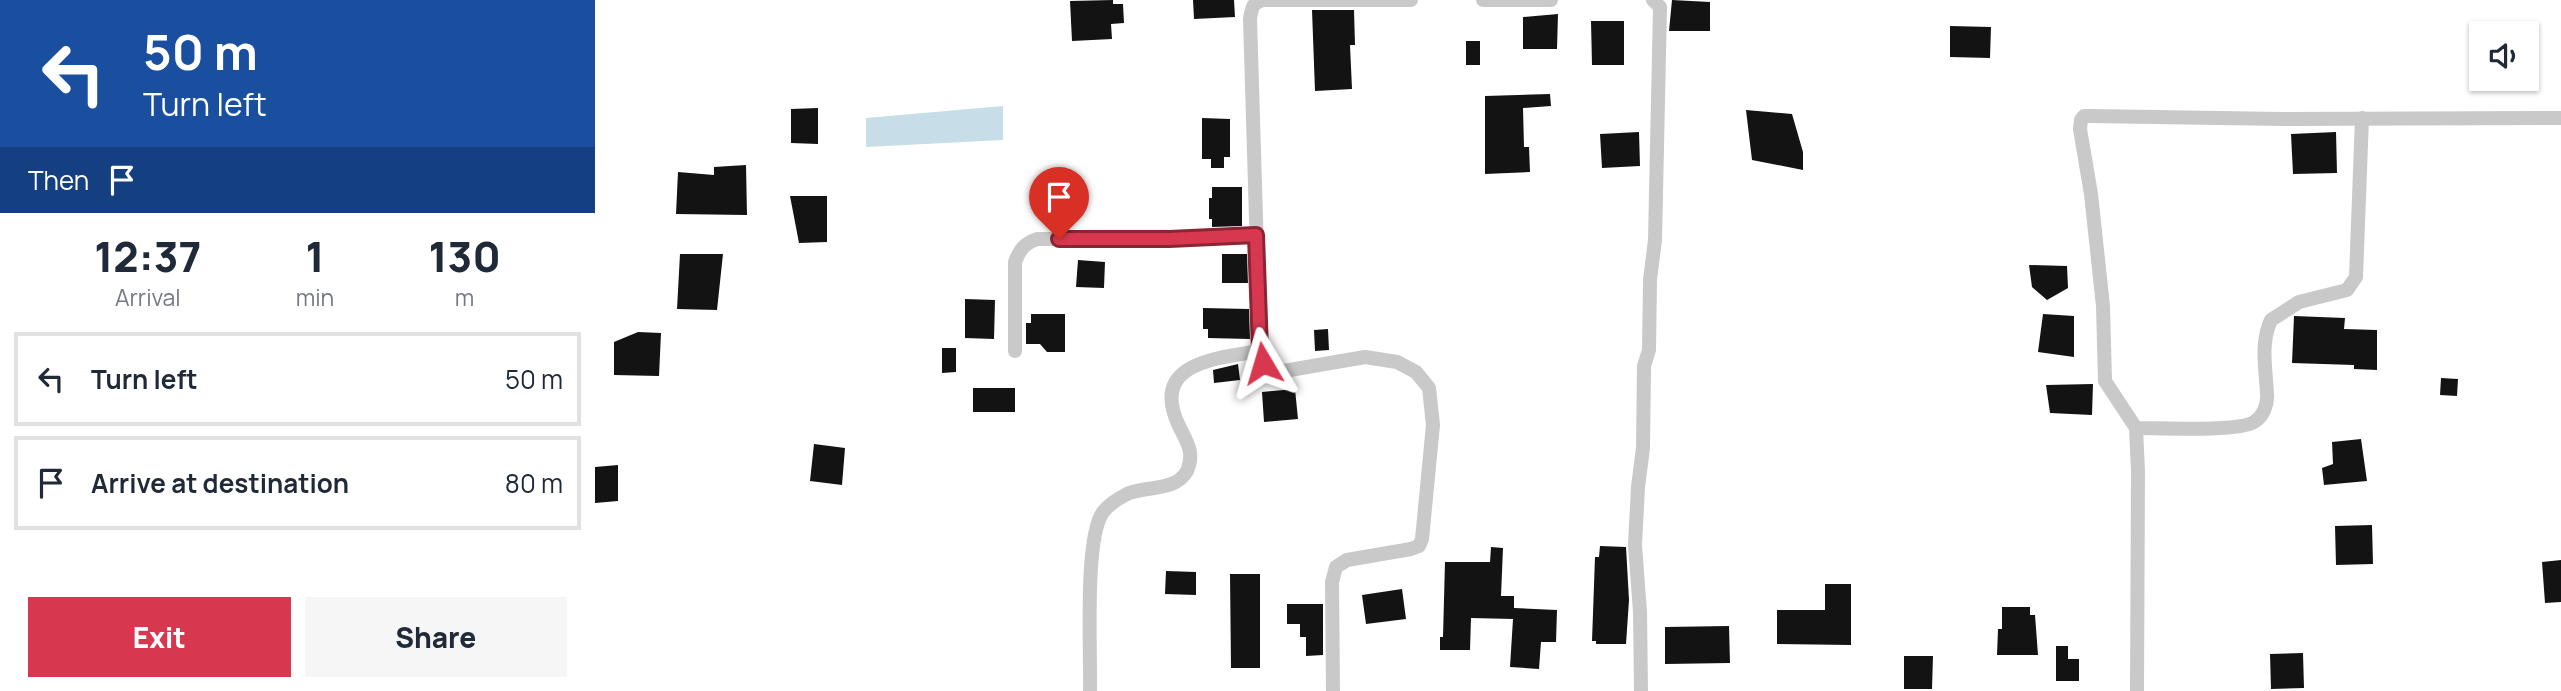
<!DOCTYPE html>
<style>
:root{--surface:#fff;--page:#f6f6f7;--text:#1f2937;--muted:#747a83;--line:#e0e1e3;--accent:#d8384f}
body{margin:0;font-family:Manrope,sans-serif;background:var(--page);color:var(--text);height:100vh;display:flex;flex-direction:column;font-size:26px;white-space:nowrap}
*{box-sizing:border-box;margin:0}
p{font-size:23px;color:var(--muted)}
.icon{flex:none;width:38px;height:38px;fill:none;stroke:currentColor;stroke-width:2;stroke-linecap:round;stroke-linejoin:round}
.map{position:relative;flex:1;overflow:hidden}
.sheet{display:flex;flex-direction:column;background:var(--surface);width:595px}
.sheet>*{flex:none}
.top-card{background:#1a4fa0;color:#fff;overflow:hidden}
.tools{position:absolute;left:1874px;top:21px;display:grid;gap:14px}
.tools a{display:grid;place-items:center;width:70px;height:70px;border-radius:0px;background:var(--surface);box-shadow:0 2px 5px #0004;font-size:35px}
.pin{position:absolute;display:grid;place-items:center;width:60px;height:60px;color:#fff;margin:-72px -30px;border-radius:50% 50% 50% 0;rotate:-45deg;box-shadow:0 0 7px #0007}
.pin .icon{rotate:45deg}
.me{position:absolute;width:77px;margin:-38px;rotate:353deg;stroke-linejoin:round;filter:drop-shadow(0 0 5px #0008)}
.turn{display:flex;align-items:center;gap:24px;height:147px;padding:0 28px;font-size:32px}
.turn .icon{width:91px;height:91px;stroke-width:2.5}
.turn b{display:block;font-size:49px;line-height:60px}
.then{display:flex;align-items:center;height:66px;padding:0 28px;background:#0003;gap:14px;font-size:26px}
.eta{display:flex;justify-content:space-evenly;align-items:center;height:119px;text-align:center}
.eta b{font-size:42px;font-weight:800;line-height:49px}
.action{display:flex;gap:14px;margin-top:auto;padding:14px 28px}
.action a{flex:1;height:80px;border-radius:0px;background:var(--accent);color:#fff;font-size:28px;font-weight:800;line-height:80px;text-align:center}
.action a+a{background:var(--page);color:var(--text)}
ul{padding:0;list-style:none}
li{display:flex;align-items:center;gap:21px;height:94px;margin:0 14px 10px;padding:0 14px;border:4px solid var(--line);border-radius:0px}
li div{flex:1}
li b{display:block;font-size:26px}
li em{font-style:normal}
main{display:flex;flex:1;min-height:0}
.map>svg:first-child{display:block}
.water{fill:#c7dde8}
.building{fill:#131313}
.lines{fill:none;stroke-linecap:round;stroke-linejoin:round}
.minor{stroke:#c9c9c9;stroke-width:14}
.route-casing{stroke:#8c2433;stroke-width:18}
.route{stroke:#d8384f;stroke-width:12}
</style>
<main>
<section class="sheet">
<div class="top-card">
<div class="turn"><svg class="icon" aria-label="left" viewBox="0 0 24 24"><path d="M17 20v-9H6M10 6l-5 5 5 5"/></svg><div><b>50 m</b>Turn left</div></div>
<div class="then">Then<svg class="icon" aria-label="arrive" viewBox="0 0 24 24"><path d="M6 21V4h12l-3 4 3 4H6"/></svg></div>
</div>
<div class="eta">
<div><b>12:37</b><p>Arrival</p></div>
<div><b>1</b><p>min</p></div>
<div><b>130</b><p>m</p></div>
</div>
<ul>
<li><svg class="icon" aria-label="left" viewBox="0 0 24 24"><path d="M17 20v-9H6M10 6l-5 5 5 5"/></svg><div><b>Turn left</b></div><em>50 m</em></li>
<li><svg class="icon" aria-label="arrive" viewBox="0 0 24 24"><path d="M6 21V4h12l-3 4 3 4H6"/></svg><div><b>Arrive at destination</b></div><em>80 m</em></li>
</ul>
<div class="action"><a>Exit</a><a>Share</a></div>
</section>
<div class="map">
<svg width="1966" height="691" viewBox="0 0 1966 691">
<rect width="100%" height="100%" fill="#fff"/>
<!-- water -->
<path class="water" d="M408,106V140L271,147V118Z"/>
<!-- building -->
<path class="building" d="M518,0V4H528L529,23L516,24L517,39L477,41L475,1Z
M598,0H639L640,17L599,19Z
M1077,0L1115,2V31H1074Z
M717,10H759L760,45H755L757,89L720,91Z
M963,14L962,49H928V17Z
M996,21H1029V65H997Z
M1355,26L1396,27L1395,58L1355,57Z
M871,41H885V65H871Z
M955,94L956,106L928,108L929,147H934L935,172L890,174V96Z
M223,108V144L196,143V109Z
M1151,110L1197,114L1208,152V170L1157,160Z
M607,118L635,119V157H629V168H616V159H607Z
M1044,132L1045,166L1007,168L1005,134Z
M1741,132L1742,173L1698,174L1696,134Z
M151,165L152,215L81,214L83,172L119,175V167Z
M617,187H647V226L617,227V219H614V198H617Z
M195,196H232V242L204,243Z
M85,254H128L122,310L82,309Z
M627,254H652L653,283H627Z
M483,260L510,262L509,288L481,287Z
M1434,265L1472,266L1473,288L1452,300L1437,287Z
M370,299L400,300L399,339L370,338Z
M608,308L654,309L655,339L613,338V329H608Z
M436,314H470V352H452L445,344H431V323H436Z
M1448,314L1479,316V357L1443,352Z
M1699,316L1750,318L1749,329L1782,330V370L1759,369V365L1697,363Z
M733,329L734,350L720,351L719,330Z
M43,332L66,333L64,376L19,375V342Z
M347,348H361V372L347,373Z
M643,364L645,380L619,383L618,370Z
M1846,378L1863,379L1862,396L1845,395Z
M1498,384L1497,415L1455,413L1451,385Z
M378,388H420V412H378Z
M700,389L703,419L669,422L667,392Z
M1766,439L1772,481L1729,485L1727,468L1738,464L1737,442Z
M219,444L250,448L247,485L215,481Z
M23,465V501L0,503V467Z
M1777,525L1778,564L1741,565L1740,526Z
M1005,546L1031,547L1034,600L1031,644H1001V641H997L1000,557H1004Z
M896,547L908,548L906,596H919V608L962,610L961,642H946L944,669L915,667L918,619L876,618L875,650H845V637H848L850,562H895Z
M1966,560V602L1950,603L1947,562Z
M571,571L601,572V595L570,594Z
M635,574H665V668H636Z
M1230,584H1256V645L1182,644V610H1230Z
M807,589L811,619L771,624L767,595Z
M692,604H728V655L711,656V637H705V624H692Z
M1407,607H1435V615H1440L1443,655H1402L1403,629H1407Z
M1134,626L1135,663L1070,664V627Z
M1461,646H1473V659H1484V681H1461Z
M1708,653L1709,688L1676,689L1675,654Z
M1309,656H1338L1337,689H1309Z"/>
<g class="lines">
<!-- minor -->
<path class="minor" d="M888,0H956
M420,351V262C425,249 429,244 442,239H574L661,235
M1541,428C1564,428 1644,432 1659,422C1668,417 1673,404 1672,394C1671,369 1665,344 1676,320L1704,302L1752,290L1761,277L1767,118
M495,691C496,653 489,538 508,512C514,504 526,497 534,493C553,486 581,491 592,471C600,453 592,442 584,426C554,363 621,358 665,351
M738,691L737,582L741,567L752,560L816,549L824,546L827,539L838,425L834,388L821,372L802,362L770,357L689,371C674,369 669,366 665,351L655,19C657,8 657,3 668,0H816
M1046,691L1045,612L1040,545L1043,487L1048,448L1049,366L1054,350L1055,280L1060,240L1065,7L1058,0
M1542,691L1543,472L1541,428L1510,381L1508,306L1496,194L1485,129L1486,120L1489,116H1495L1688,119L1966,118"/>
</g>
<g class="lines">
<!-- route casing -->
<g class="route-casing">
<path id="route" d="M464,239H574L661,235L665,351L668,363"/>
</g>
<!-- route -->
<use href="#route" class="route"/>
</g>
</svg>
<div class="tools">
<a><svg class="icon" aria-label="sound" viewBox="0 0 24 24"><path d="M4 9h4l5-4v14l-5-4H4zM17 9q2 3 0 6"/></svg></a>
</div>
<div class="pin" style="left:464px;top:239px;background:#d93025"><svg class="icon" aria-label="arrive" viewBox="0 0 24 24"><path d="M6 21V4h12l-3 4 3 4H6"/></svg></div>
<svg class="me" style="left:668px;top:363px" viewBox="-20 -20 40 40"><path d="M0-17L14 15 0 8-14 15z" fill="#d8384f" stroke="#fff" stroke-width="4"/></svg>
</div>
</main>
